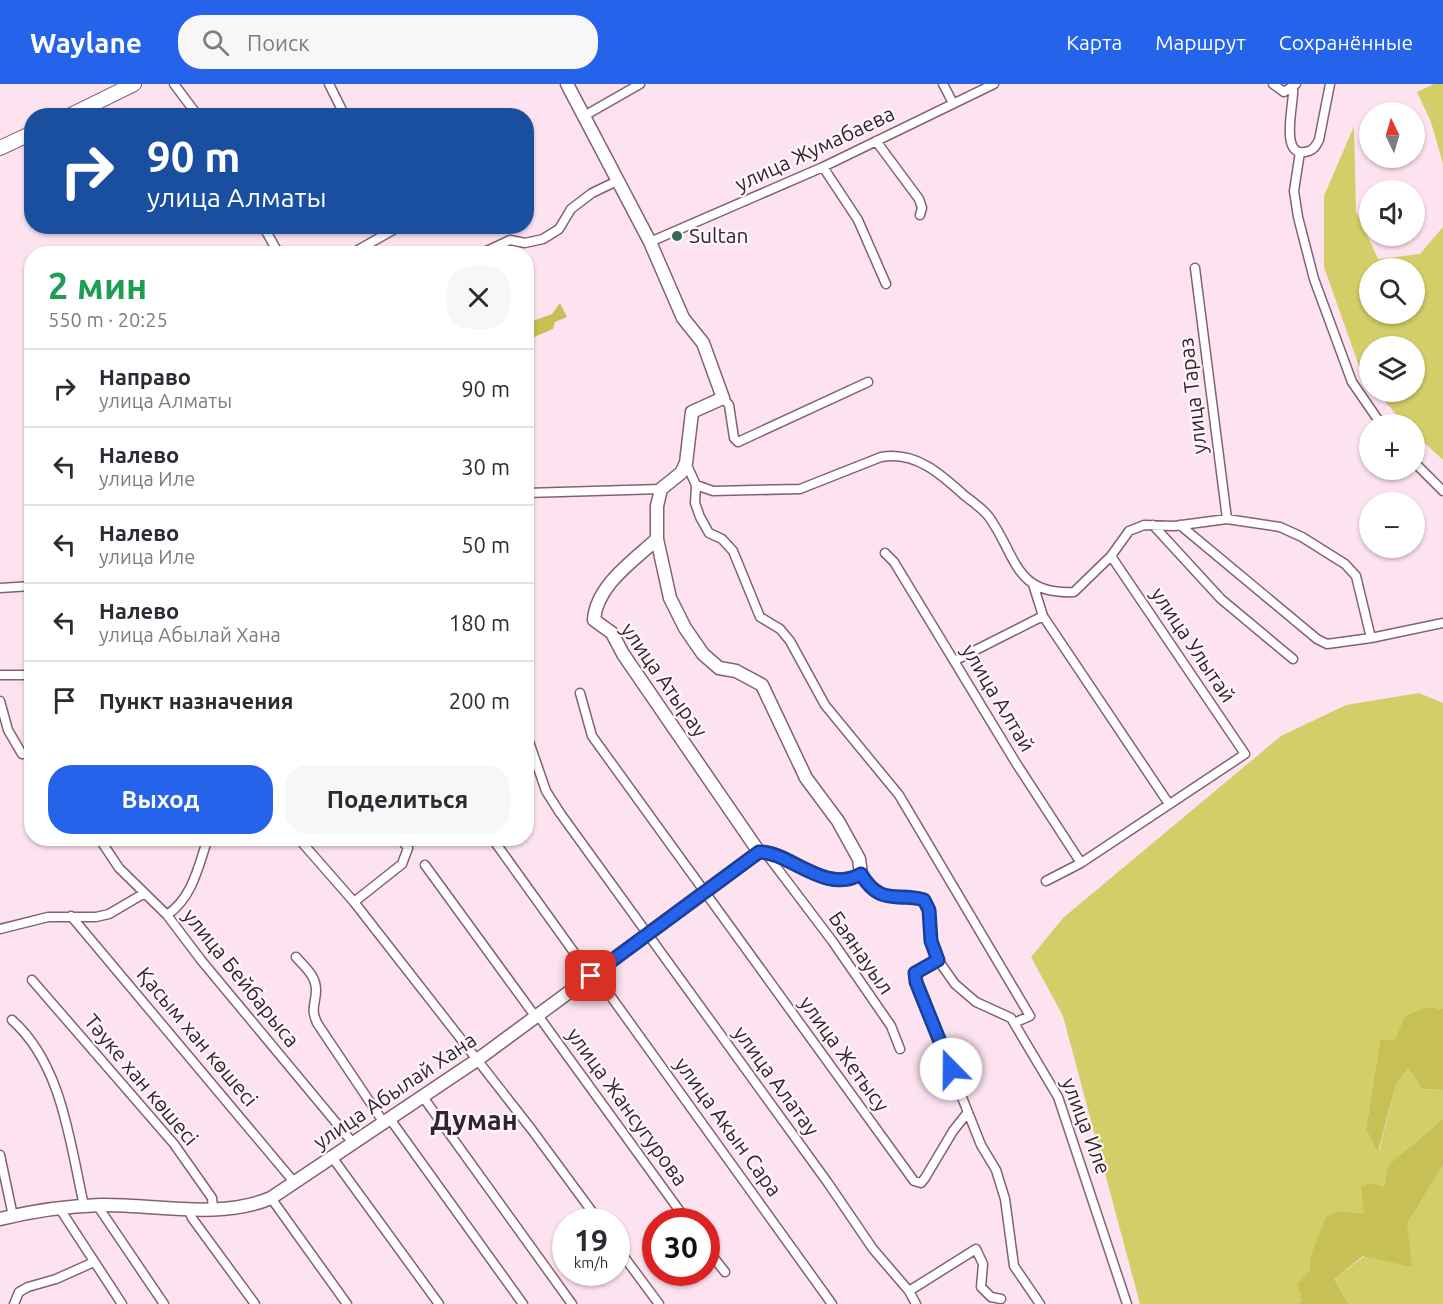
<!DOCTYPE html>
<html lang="ru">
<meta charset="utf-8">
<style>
:root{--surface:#fff;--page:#f7f7f7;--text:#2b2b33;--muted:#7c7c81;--line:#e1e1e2;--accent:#2563eb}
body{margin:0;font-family:Ubuntu,sans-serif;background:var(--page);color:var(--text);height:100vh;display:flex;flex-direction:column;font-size:22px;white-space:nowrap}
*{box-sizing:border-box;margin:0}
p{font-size:20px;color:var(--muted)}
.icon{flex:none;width:33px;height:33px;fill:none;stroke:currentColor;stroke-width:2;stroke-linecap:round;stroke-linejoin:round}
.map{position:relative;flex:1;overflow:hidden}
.side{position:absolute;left:24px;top:162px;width:510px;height:600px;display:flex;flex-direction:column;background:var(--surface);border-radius:24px;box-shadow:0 2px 4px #0004}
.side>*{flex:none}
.guide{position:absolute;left:24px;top:24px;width:510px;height:126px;border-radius:24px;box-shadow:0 2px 4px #0004;background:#1a4fa0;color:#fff;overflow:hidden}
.needle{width:39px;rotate:355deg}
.fabs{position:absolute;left:1359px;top:18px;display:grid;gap:12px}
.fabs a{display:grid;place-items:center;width:66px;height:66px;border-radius:50%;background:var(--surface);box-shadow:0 2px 4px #0004;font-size:30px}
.speed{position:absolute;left:552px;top:1124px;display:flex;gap:12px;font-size:30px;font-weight:700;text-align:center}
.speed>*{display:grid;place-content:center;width:78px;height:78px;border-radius:50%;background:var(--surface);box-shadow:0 2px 4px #0004;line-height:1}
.speed small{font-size:15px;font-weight:400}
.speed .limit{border:9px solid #d22;background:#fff;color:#111}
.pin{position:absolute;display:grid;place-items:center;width:51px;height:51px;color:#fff;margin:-26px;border-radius:12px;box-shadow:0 3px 9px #0006}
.me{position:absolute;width:66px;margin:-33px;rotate:338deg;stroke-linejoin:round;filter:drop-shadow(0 0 4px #0008)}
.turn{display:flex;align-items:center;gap:21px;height:126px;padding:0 24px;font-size:27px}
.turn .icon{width:78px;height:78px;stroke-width:2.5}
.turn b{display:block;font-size:42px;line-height:51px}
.round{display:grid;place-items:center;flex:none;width:63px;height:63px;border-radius:24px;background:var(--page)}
.summary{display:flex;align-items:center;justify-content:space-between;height:102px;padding:0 24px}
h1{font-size:36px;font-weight:600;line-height:45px;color:#1e9e55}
.button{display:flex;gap:12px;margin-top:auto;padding:12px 24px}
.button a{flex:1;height:69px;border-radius:24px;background:var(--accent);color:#fff;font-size:24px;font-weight:600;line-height:69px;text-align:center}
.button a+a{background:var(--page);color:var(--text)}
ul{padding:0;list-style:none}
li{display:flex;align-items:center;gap:18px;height:78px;padding:0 24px;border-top:2px solid var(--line)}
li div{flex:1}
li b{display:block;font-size:22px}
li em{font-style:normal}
header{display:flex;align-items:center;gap:36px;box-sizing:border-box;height:84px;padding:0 30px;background:var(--accent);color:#fff}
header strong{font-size:28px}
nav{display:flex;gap:33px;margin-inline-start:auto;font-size:21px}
.search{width:420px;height:54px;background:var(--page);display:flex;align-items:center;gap:15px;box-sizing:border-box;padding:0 21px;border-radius:24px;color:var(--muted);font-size:22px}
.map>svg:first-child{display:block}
.green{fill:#d3ce67;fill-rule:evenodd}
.forest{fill:#c7c155}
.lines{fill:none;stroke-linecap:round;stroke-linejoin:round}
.street-casing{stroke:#856074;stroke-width:11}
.secondary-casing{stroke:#856074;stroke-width:15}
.primary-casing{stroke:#856074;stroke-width:16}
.street{stroke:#fff;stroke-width:8}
.secondary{stroke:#fff;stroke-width:12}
.primary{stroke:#fff;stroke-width:14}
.route-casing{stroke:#184099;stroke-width:15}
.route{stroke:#2563eb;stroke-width:10}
.poi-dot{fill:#306b55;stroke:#fef6fa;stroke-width:2}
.labels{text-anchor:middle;stroke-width:4.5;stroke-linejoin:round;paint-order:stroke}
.street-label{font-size:21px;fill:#33232c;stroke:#fef6fa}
.poi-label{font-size:21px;fill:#33232c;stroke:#fef6fa;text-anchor:start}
.district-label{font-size:27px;font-weight:bold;fill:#33232c;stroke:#fef6fa}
</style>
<header>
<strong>Waylane</strong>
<div class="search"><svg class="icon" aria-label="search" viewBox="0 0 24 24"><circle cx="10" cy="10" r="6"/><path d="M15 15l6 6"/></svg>Поиск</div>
<nav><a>Карта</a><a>Маршрут</a><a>Сохранённые</a></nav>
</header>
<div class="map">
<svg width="1443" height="1220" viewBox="0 0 1443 1220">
<rect width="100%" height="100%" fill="#fde3f0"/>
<!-- green -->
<path class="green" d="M1434,0H1443V80L1431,38L1417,8Z
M1354,42L1356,127L1378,175L1420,170L1443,143V376L1415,350L1414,340H1404L1377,308H1414V262H1370L1369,298L1360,285L1324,183V112ZM1370,184H1414V230H1370Z
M1419,609L1443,619V925L1427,923L1395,956H1380L1366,1045L1379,1067L1395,1003L1408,984L1422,1005L1443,1006V1035L1388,1081L1384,1104L1364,1129L1340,1127L1310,1172V1186L1298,1200L1302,1216L1299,1220H1140L1063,932L1031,873L1063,834L1281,652L1346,621Z
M1443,1081V1220H1349L1334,1195L1407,1140Z"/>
<!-- forest -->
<path class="forest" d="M560,219L567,233L555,238L553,245L527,256V239L552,230Z
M1427,923L1443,925V1006L1422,1005L1408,984L1395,1003L1378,1068L1366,1045L1380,956H1395L1405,932Z
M1443,1035V1081L1407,1140L1412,1183L1363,1172L1334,1195L1349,1220H1299L1302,1216L1297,1200L1310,1186V1173L1326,1133L1340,1127L1364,1129L1361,1103L1370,1099L1384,1103L1388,1081Z"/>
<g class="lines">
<!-- street casing -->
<g class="street-casing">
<path id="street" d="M174,0L198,32
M329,0L345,32
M943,0L953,19
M1273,0L1284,8L1296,0
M1293,4C1295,17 1277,78 1309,67C1315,65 1316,61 1319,56L1330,0
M584,32L640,0
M876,57L919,115L922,124L920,131
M1300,68L1294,107L1298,133L1314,195L1352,298L1381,340
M823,83L858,136L886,200
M263,142L279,170
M650,158L823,83L994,0
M351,170L400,142
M480,170L510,156L525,159L543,155L559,145L571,125L592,109L617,97
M1195,184L1227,435
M723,314L729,321L734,354L738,358L868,298
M1414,378L1443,407
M686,379L696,401L713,407L800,405L881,373C916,367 941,390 965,412C973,418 983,425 989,433C1017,472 1014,511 1074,508L1111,472L1129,447L1144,441L1174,442L1227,435L1280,443L1302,453L1345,480L1356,492L1371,554L1443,539
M696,401L695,419L700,433L709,449L722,455L733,467L760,533L780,545L790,557L825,621L899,711L1030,932L1014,939
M526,409L661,405
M1153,441L1221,515L1293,575
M1180,441L1317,555L1327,560L1371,554
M885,469L894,478L1016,679L1081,779
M1033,500L1043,532L1169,720
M0,504L32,502
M954,577L1043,532
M0,591H32
M580,609L592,652L914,1097L921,1099L925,1094L953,1047L968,1028
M0,617L8,646L22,670H32
M526,649L546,707L560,729L828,1099L873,1165L909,1207L916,1220
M99,754L119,784L167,831L201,876L353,1059
M298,754L354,818L532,1046L599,1137
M492,754L591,892
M765,768L833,858L891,942L900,965
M425,781L535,932
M861,790C869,803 884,815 900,815C909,815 914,813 924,816L929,826L931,857L938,876L955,900L976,918L1011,934L1058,1013L1127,1220
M1046,797L1081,779L1245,670L1111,472
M354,818L402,780L408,764L400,754
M167,831C193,813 198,783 208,754
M71,832L294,1098
M0,845L48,833H96L109,830L143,810
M296,873C305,883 316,892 316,906C316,921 310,923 317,939L384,1039
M938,876L915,889L916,898L981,1061L996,1086L1005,1115L1014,1182L1040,1220
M594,889L832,1220
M32,896L174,1060L212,1114L213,1124
M537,930L687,1137
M12,936C62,980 70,1059 84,1122
M423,1013L572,1220
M390,1035L523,1220
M0,1071L13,1132
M332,1073L439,1220
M271,1114L347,1220
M97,1121L164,1220
M188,1124L192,1134L255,1220
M60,1125L122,1220
M616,1162L659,1220
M706,1164L725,1188
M909,1207L976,1165L983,1180L981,1203L991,1213L1001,1215
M14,1220L19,1208L28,1203L56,1195L94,1178"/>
</g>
<!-- secondary casing -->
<g class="secondary-casing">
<path id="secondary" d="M567,0L650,158L683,234L703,259L723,314L692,328L686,379L681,389L661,405L657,422V455L670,514L685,544L703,570L719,584L736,587L762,601L806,694L838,737L859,775L861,790C824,811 790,767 759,768
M657,455C633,477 596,502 594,536L612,549L623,570L759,768
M0,1135C32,1127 68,1122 101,1121C155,1120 219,1136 271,1114L477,976L759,768"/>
</g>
<!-- primary casing -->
<g class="primary-casing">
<path id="primary" d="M69,32L134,0
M0,64L32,49"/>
</g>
<!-- street -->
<use href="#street" class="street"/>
<!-- secondary -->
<use href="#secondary" class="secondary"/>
<!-- primary -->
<use href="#primary" class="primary"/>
</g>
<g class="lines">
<!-- route casing -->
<g class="route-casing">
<path id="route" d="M591,892L759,768C790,768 825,811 861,790C881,823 897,808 924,816L929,826L931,857L938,876L915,889L916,898L951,985"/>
</g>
<!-- route -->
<use href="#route" class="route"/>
</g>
<!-- markers -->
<circle class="poi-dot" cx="677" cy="152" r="6"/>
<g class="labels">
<!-- street labels -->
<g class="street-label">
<text transform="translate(815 65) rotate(-25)" y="7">улица Жумабаева</text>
<text transform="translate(1193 312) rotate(-97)" y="7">улица Тараз</text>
<text transform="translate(1193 561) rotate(56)" y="7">улица Улытай</text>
<text transform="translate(664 596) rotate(55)" y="7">улица Атырау</text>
<text transform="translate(998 614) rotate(59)" y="7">улица Алтай</text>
<text transform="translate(861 869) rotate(55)" y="7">Баянауыл</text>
<text transform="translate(241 894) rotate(51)" y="7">улица Бейбарыса</text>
<text transform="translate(197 953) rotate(50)" y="7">Қасым хан көшесі</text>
<text transform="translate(844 970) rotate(54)" y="7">улица Жетысу</text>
<text transform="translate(141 996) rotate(50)" y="7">Тәуке хан көшесі</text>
<text transform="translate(776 997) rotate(54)" y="7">улица Алатау</text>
<text transform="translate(395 1007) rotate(-34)" y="7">улица Абылай Хана</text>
<text transform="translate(627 1023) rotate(54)" y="7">улица Жансугурова</text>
<text transform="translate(1086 1042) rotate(69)" y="7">улица Иле</text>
<text transform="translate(728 1043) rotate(54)" y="7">улица Акын Сара</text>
</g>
<!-- poi labels -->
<g class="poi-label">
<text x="689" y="159">Sultan</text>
</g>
<!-- district labels -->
<g class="district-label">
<text x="474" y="1046">Думан</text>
</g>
</g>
</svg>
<div class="fabs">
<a><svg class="needle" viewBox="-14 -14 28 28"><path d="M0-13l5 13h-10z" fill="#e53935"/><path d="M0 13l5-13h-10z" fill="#7c7c81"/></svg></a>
<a><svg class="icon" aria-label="sound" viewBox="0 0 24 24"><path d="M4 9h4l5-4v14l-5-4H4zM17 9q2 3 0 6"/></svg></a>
<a><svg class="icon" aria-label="search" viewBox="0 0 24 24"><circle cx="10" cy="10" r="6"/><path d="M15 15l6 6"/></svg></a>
<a><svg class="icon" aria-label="layers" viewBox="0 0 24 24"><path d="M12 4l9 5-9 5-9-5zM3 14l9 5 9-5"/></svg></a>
<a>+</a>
<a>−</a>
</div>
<div class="speed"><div>19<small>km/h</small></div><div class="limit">30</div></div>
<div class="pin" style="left:591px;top:892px;background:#d93025"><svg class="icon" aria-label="arrive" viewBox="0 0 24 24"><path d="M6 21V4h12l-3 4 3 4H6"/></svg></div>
<svg class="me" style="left:951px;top:985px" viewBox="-20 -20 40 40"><circle r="19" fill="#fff"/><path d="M0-13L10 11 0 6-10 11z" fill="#2563eb"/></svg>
<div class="guide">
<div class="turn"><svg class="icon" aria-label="right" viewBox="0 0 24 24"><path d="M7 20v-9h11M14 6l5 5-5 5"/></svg><div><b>90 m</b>улица Алматы</div></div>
</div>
<section class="side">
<div class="summary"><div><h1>2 мин</h1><p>550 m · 20:25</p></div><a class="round"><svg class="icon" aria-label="close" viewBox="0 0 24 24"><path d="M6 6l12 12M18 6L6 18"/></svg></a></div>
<ul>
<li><svg class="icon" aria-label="right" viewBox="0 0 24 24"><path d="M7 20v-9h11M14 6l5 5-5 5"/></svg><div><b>Направо</b><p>улица Алматы</p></div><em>90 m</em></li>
<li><svg class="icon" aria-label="left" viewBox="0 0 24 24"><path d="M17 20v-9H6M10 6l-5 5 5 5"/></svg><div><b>Налево</b><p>улица Иле</p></div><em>30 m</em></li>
<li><svg class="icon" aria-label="left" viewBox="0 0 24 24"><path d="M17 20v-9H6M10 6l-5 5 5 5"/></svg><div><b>Налево</b><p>улица Иле</p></div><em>50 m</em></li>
<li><svg class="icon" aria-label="left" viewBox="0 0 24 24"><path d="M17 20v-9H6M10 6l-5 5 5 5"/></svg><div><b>Налево</b><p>улица Абылай Хана</p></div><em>180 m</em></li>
<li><svg class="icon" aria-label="arrive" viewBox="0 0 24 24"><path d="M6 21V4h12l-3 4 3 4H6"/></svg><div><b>Пункт назначения</b></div><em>200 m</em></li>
</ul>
<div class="button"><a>Выход</a><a>Поделиться</a></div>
</section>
</div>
